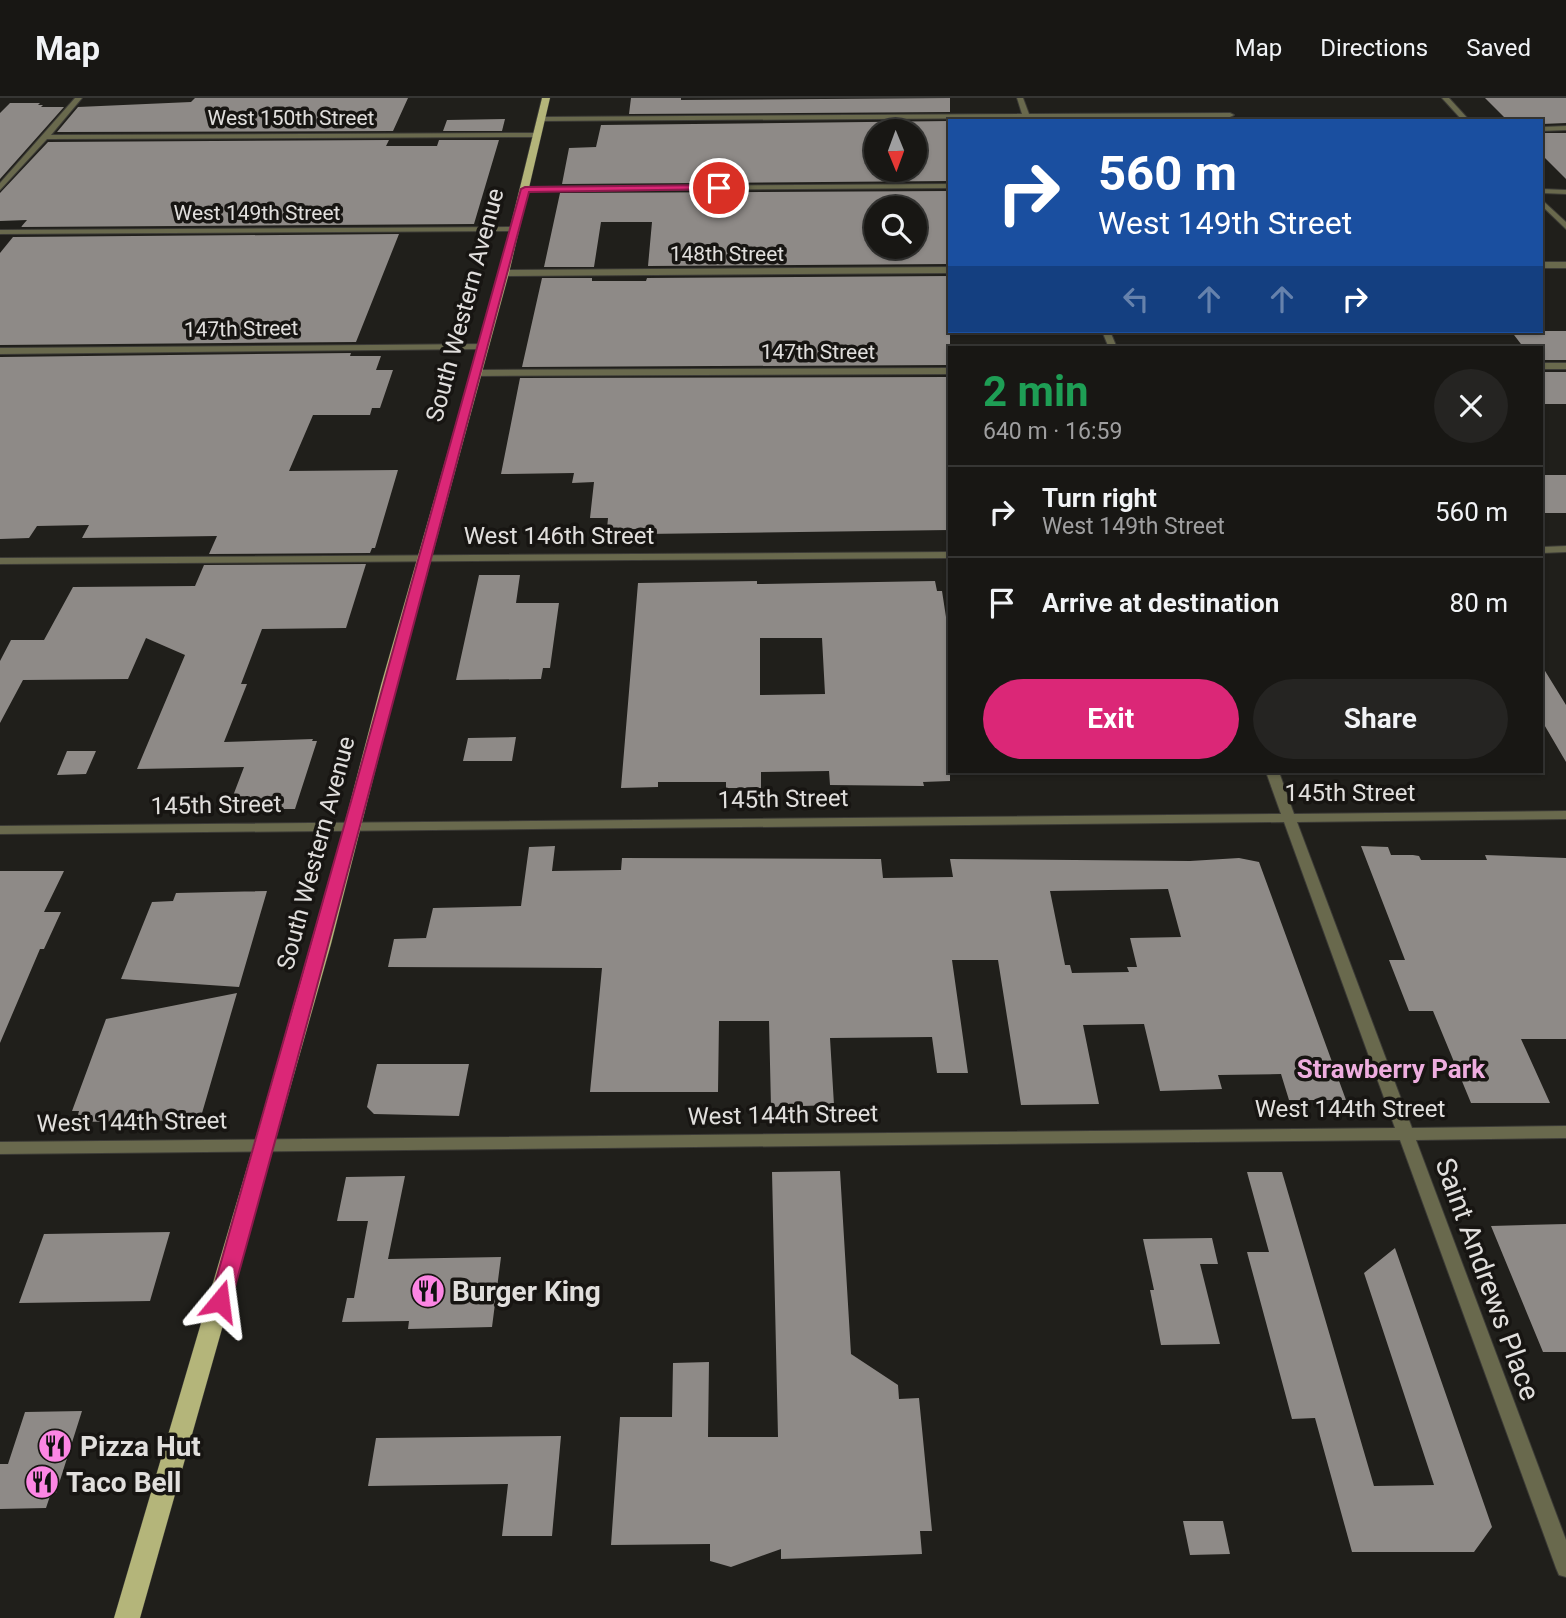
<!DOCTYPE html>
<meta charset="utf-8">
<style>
:root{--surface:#181714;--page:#252422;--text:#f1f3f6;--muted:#9f9fa0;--line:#363634;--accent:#db2777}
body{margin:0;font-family:Roboto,sans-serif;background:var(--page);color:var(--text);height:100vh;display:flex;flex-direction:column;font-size:26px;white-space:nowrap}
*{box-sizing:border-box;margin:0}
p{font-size:23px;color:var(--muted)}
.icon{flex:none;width:38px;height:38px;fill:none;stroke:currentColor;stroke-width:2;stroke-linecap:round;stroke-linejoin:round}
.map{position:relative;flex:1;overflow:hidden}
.sheet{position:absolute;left:948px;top:248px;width:595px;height:427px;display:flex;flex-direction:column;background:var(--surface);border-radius:0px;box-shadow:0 2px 5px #0004,0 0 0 2px var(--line)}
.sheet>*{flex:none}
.hud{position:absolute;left:948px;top:21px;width:595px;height:214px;border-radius:0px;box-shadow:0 2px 5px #0004,0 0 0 2px var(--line);background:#1a4fa0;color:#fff;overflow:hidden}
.needle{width:46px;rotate:179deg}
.tools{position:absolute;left:864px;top:21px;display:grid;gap:14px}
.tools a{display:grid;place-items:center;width:63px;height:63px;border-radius:50%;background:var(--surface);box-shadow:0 2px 5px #0004,0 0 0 2px var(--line);font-size:35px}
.pin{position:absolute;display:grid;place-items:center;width:60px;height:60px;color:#fff;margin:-30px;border:4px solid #fff;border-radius:50%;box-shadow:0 2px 7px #0007}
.me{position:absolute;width:77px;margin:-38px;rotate:16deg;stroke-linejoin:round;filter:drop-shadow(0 0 5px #0008)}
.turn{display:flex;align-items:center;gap:24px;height:147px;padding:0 35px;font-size:32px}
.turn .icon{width:91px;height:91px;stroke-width:2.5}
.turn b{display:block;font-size:49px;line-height:60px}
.lanes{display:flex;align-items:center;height:66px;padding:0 35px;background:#0003;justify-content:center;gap:35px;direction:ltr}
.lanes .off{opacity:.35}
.round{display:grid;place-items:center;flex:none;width:74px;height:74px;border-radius:37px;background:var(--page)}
.overview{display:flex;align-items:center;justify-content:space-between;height:119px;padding:0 35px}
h1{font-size:42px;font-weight:700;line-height:52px;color:#1e9e55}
.primary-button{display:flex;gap:14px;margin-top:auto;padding:14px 35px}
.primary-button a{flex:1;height:80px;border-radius:42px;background:var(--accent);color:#fff;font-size:28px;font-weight:700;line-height:80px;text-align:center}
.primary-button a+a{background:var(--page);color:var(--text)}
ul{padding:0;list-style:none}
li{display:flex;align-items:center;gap:21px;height:91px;padding:0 35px;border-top:2px solid var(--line)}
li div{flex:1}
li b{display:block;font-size:26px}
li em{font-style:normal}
header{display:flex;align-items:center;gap:42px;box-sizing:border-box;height:98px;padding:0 35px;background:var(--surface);border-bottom:2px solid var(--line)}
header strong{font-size:33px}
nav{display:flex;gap:38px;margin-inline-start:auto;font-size:24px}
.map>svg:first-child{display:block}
.building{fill:#8e8a87;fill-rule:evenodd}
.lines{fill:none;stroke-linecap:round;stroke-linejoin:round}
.minor-casing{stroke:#3b3a36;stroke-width:2}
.primary-casing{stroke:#3b3a36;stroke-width:1}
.minor{fill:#69694d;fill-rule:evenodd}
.primary{fill:#b4b57a;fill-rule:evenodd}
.route{fill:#db2777;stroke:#8e194d;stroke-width:2}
.labels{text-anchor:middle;stroke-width:7;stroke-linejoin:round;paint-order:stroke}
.far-street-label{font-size:21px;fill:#e1dfdd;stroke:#171512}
.street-label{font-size:24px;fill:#e1dfdd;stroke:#171512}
.neighbourhood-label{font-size:26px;font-weight:bold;fill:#eeaddf;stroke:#171512}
.near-street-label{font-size:28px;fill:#e1dfdd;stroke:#171512}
.near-poi-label{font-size:28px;font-weight:bold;fill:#e1dfdd;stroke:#171512;text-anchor:start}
</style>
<header>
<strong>Map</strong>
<nav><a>Map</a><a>Directions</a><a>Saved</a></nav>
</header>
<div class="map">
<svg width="1566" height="1520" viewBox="0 0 1566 1520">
<rect width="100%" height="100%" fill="#201f1b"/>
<!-- building -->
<path class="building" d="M195,0H408L393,33L57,34L78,9L191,4Z
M631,0H681V2L950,0V14L629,16Z
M1485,0H1566V25L1542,26V23H1508Z
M10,5H40L38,7H43L41,9H64L0,81V15Z
M505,21L502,33H443L447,22Z
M950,23V83L562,86L569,50L596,49L601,27ZM877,33H915V72H877Z
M1542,35H1566V81L1542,57Z
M389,42L386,48H437L439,42H499L474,126L21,129L27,122L0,123V95L48,44Z
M950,93V166L648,168L652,124H601L594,169H544L560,95ZM877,110H915V149H877Z
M399,136L356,244L0,247V155L13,139Z
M950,178V250H948L950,267L522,269L542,180H592V183H646L647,180Z
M1511,233H1566V262H1542V250H1524Z
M351,255L350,258H381L376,272H393L380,310H372L370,317H313L289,373L398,372L375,450H372L370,455L209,456L217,438L82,440L89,427L37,428L29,440L0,441V259Z
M1542,274H1566V306H1542Z
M950,279V432L644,436L642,431H607L608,420H590L594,384L572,385L574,375L501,376L520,280Z
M1542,377H1566V415H1542Z
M366,466L346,530L262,531L241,586H247L224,644L313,641L312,643H317L295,711H228L244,669L137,671L185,557L146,540L128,581L23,582L0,625V563L11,542H44L73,489L195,488L204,467Z
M479,477H520L516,505H559L550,570H543L541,581L456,582Z
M757,483V486L935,483L937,493H942L950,545V683L923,684L924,688L830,687L829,673L761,674V690H726V684H658V689L621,690L638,485ZM760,540H822L825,596L760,597Z
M1542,568L1566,607V664L1542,623Z
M516,639L512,663H463L468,640Z
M67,653H96L86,676L57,677Z
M555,748L552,773L621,772L622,760L881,761L883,780L953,779L950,761L1190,763L1239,760L1259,764L1346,1002H1289L1281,976L1218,977L1222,991L1160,993L1144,926L1083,927L1099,1006L1021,1007L998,862H952L968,975H937L932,939L830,940L834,1007L771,1009L769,923H719L718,994H590L602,870L388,869L394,841L426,840L433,810L521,808L529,749ZM1168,791L1181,839L1130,840L1137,869H1127L1129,874L1072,875L1070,867H1065L1050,793Z
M1361,748L1388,749L1391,757H1413L1419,758L1421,762H1487L1485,757L1566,760V941H1521L1550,1005H1471L1433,913H1409L1389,862H1405Z
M0,773H64L44,814H61L44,851H40L0,945Z
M267,793L239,889L121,881L152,804L173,803L176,795Z
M237,895L200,1022L76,1024L79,1013H72L106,921Z
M377,966H469L459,1018L374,1016L367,1009Z
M840,1073L851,1256L898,1287L899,1301L919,1300L932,1433H920L922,1456L781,1461V1451L731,1469L710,1463V1446L611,1447L620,1319H672L673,1265L709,1264L708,1339H778L772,1074Z
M1247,1074H1282L1374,1388L1434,1387L1364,1175L1395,1150L1492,1429L1474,1454H1352L1315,1320L1292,1321L1247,1154H1269Z
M405,1078L388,1161L501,1159L492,1229L408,1231L409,1223L342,1224L347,1200H354L368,1123H337L346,1079Z
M1566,1126V1254H1543L1491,1128Z
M170,1134L150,1203L19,1205L44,1136Z
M1212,1140L1218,1166H1200L1220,1246L1161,1247L1150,1192H1154L1143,1141Z
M82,1313L56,1395H51L46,1410L0,1411V1366H8L25,1314Z
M561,1338L552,1438H502L508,1386L368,1388L376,1340Z
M1183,1423H1223L1230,1456L1190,1457Z"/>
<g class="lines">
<!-- minor casing -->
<g class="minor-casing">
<path id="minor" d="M75,0H82L51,37L536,35L540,37L536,39L47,41L0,92V85Z
M1017,0H1023L1029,16L1230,15L1234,17L1230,19L1031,20V23H1024V20L541,23L537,21L541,19L1022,16Z
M1442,0H1449L1470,23H1463Z
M1566,28V32L1542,33V29Z
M950,86V90L525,93L521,91L525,89Z
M1542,91L1566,92V96L1542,95Z
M1542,102L1566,124V131L1542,108Z
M517,129L518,131L514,133L0,136V132Z
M1542,164H1566V170H1542Z
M950,169V175L504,178L500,175L504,172Z
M1102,233H1110L1117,250H1109Z
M486,246V250L483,251L0,256V250Z
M1542,265H1566V271H1542Z
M950,270V276L476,278L471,275L476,272Z
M1566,448V454L1542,455V449Z
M950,454V460L0,466V460Z
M1266,674H1279L1294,716L1566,713V721L1297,724L1412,1030L1566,1028V1040L1416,1042L1566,1442V1479L1559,1477L1556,1470L1400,1042L0,1056V1044L1395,1030L1284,724L0,736V728L1281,716Z"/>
</g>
<!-- primary casing -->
<g class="primary-casing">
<path id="primary" d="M542,0H550L509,175L397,587L331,846L140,1520H114L313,846L381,587L499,175Z"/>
</g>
<!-- minor -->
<use href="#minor" class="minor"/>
<!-- primary -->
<use href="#primary" class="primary"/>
</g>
<!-- route -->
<path class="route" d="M719,87L722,88V91L529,94C429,464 334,834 231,1203L228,1209L220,1211L213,1209L210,1203C317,833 417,462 521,91L525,89Z"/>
<!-- icons -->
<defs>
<g id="restaurant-disc" transform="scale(1.75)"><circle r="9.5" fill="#fc86e4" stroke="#171512"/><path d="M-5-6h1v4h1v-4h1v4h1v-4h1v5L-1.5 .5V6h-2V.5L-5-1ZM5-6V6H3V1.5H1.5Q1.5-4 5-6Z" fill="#111"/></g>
</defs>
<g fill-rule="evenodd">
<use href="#restaurant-disc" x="428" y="1193"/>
<use href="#restaurant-disc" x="55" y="1348"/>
<use href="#restaurant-disc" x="42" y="1384"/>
</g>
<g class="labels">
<!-- far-street labels -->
<g class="far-street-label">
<text x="291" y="27">West 150th Street</text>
<text x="257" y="122">West 149th Street</text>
<text x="727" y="163">148th Street</text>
<text transform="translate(241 231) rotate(-1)" y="7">147th Street</text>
<text x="818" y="261">147th Street</text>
</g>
<!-- street labels -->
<g class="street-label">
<text transform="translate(465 207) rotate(-75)" y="8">South Western Avenue</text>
<text x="559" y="446">West 146th Street</text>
<text x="1350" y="703">145th Street</text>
<text transform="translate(783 701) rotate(-1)" y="8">145th Street</text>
<text transform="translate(216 707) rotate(-1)" y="8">145th Street</text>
<text transform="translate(316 755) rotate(-75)" y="8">South Western Avenue</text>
<text x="1350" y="1019">West 144th Street</text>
<text transform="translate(783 1017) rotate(-1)" y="8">West 144th Street</text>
<text transform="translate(132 1024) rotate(-1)" y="8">West 144th Street</text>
</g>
<!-- neighbourhood labels -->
<g class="neighbourhood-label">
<text x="1391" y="980">Strawberry Park</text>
</g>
<!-- near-street labels -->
<g class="near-street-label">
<text transform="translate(1488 1181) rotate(70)" y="10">Saint Andrews Place</text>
</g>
<!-- near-poi labels -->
<g class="near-poi-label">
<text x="452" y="1203">Burger King</text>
<text x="80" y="1358">Pizza Hut</text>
<text x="66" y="1394">Taco Bell</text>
</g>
</g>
</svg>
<div class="tools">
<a><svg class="needle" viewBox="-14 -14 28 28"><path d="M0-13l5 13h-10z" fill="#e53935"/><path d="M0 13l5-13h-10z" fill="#9f9fa0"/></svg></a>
<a><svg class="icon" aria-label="search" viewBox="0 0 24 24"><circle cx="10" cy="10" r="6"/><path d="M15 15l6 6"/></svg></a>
</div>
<div class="pin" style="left:719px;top:90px;background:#d93025"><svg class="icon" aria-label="arrive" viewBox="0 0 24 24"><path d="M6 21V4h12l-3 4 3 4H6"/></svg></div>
<svg class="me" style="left:220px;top:1203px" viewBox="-20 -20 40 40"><path d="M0-17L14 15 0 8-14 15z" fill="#db2777" stroke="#fff" stroke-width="4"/></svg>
<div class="hud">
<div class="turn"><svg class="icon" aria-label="right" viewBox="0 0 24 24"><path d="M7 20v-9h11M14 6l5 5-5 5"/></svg><div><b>560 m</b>West 149th Street</div></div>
<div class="lanes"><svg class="icon off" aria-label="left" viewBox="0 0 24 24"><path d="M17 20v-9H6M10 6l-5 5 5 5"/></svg><svg class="icon off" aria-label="ahead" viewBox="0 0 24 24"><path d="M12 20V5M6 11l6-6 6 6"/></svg><svg class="icon off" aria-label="ahead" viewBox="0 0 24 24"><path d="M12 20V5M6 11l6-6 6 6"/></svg><svg class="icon" aria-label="right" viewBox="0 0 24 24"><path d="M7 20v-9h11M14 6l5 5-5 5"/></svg></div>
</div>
<section class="sheet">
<div class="overview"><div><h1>2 min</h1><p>640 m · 16:59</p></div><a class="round"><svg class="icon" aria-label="close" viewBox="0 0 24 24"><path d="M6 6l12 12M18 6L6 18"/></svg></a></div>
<ul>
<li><svg class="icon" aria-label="right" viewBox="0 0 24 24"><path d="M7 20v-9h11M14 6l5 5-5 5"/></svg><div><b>Turn right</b><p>West 149th Street</p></div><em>560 m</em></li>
<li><svg class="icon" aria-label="arrive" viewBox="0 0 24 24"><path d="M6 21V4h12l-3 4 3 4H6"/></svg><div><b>Arrive at destination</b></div><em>80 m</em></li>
</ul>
<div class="primary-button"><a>Exit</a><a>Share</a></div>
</section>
</div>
